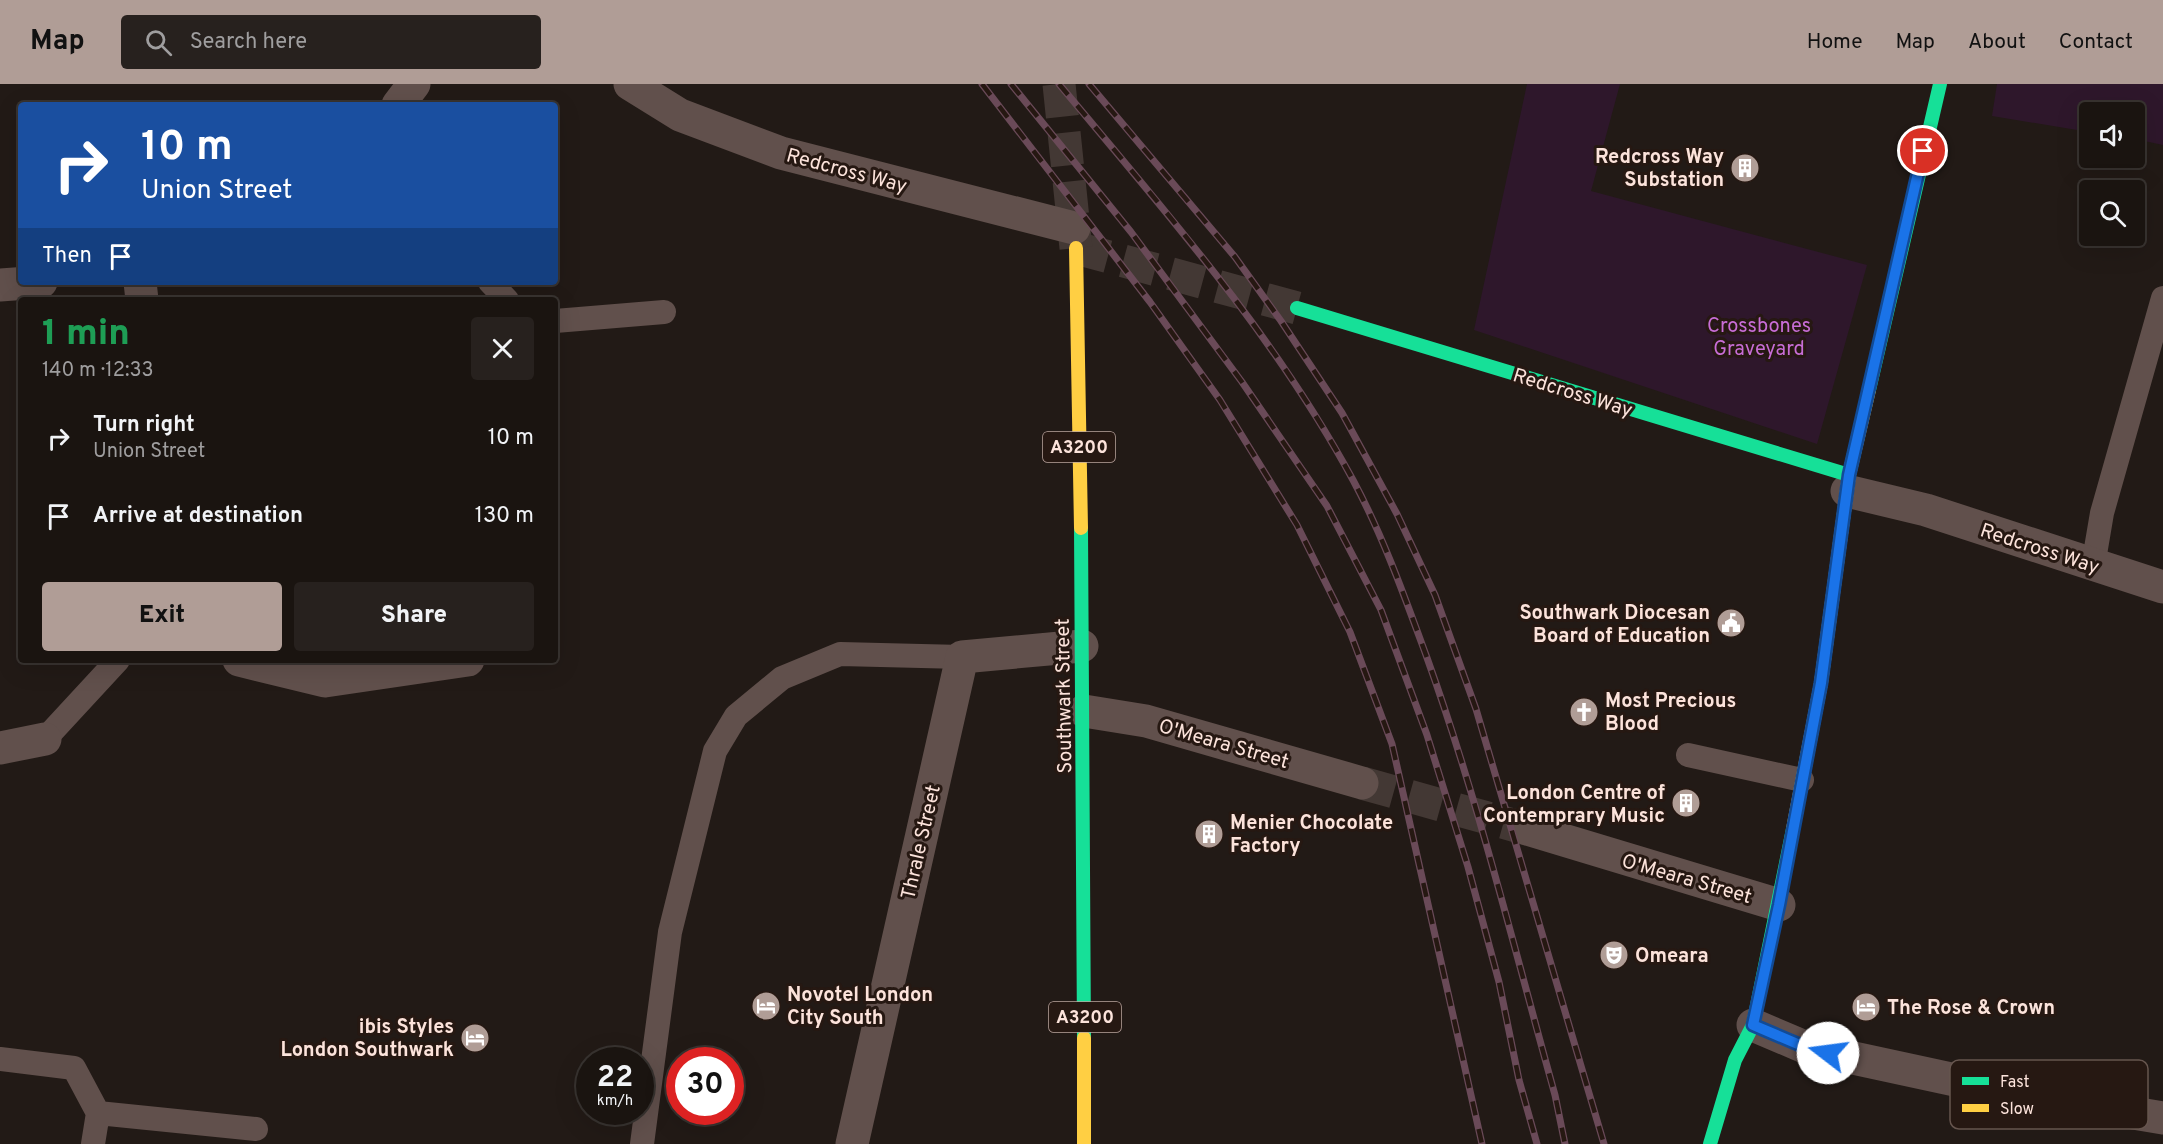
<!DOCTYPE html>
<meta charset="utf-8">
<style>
:root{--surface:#1a1410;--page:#27211e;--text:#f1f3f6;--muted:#9f9e9f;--line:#383330;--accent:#b09d96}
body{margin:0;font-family:Overpass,sans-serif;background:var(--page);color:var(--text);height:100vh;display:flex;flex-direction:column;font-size:22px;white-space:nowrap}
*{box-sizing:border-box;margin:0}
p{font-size:20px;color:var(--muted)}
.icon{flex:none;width:33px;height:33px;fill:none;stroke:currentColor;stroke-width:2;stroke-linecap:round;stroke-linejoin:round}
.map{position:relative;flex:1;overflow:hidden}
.details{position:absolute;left:18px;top:213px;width:540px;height:366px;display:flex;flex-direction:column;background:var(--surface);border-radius:6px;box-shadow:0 6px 24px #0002,0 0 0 2px var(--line)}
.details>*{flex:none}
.hud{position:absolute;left:18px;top:18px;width:540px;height:183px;border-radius:6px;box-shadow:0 6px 24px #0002,0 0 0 2px var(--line);background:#1a4fa0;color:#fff;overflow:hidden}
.fabs{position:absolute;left:2079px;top:18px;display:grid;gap:12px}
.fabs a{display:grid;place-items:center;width:66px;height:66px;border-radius:6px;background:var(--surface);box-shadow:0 6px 24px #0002,0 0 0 2px var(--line);font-size:30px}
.speed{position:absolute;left:576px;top:963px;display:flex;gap:12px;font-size:30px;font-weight:700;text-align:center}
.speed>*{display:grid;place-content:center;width:78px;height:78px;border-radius:50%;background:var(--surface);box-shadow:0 6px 24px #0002,0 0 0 2px var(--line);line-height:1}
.speed small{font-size:15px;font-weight:400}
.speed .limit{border:9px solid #d22;background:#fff;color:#111}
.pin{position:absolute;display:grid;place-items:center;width:51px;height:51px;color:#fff;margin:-26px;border:3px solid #fff;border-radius:50%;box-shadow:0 2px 6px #0007}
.me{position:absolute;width:66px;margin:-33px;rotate:285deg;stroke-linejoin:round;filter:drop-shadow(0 0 4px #0008)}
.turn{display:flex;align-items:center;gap:21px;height:126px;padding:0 24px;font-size:27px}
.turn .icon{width:78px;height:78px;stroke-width:2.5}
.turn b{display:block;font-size:42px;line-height:51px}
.then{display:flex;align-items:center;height:57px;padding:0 24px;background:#0003;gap:12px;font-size:22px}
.round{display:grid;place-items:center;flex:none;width:63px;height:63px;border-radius:6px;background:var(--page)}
.overview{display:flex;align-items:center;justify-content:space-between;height:102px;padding:0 24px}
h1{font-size:36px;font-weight:800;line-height:45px;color:#1e9e55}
.action{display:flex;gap:12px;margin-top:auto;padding:12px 24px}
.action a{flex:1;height:69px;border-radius:6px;background:var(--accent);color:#111;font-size:24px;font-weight:800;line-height:69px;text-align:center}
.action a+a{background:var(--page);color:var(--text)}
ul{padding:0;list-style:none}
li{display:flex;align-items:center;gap:18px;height:78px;padding:0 24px}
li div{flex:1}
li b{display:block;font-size:22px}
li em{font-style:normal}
header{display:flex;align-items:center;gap:36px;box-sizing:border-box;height:84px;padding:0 30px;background:var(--accent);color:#111}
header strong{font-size:28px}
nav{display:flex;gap:33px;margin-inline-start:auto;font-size:21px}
.search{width:420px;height:54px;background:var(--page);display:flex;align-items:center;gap:15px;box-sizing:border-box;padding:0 21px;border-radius:6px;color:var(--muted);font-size:22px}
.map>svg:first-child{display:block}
.green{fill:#2e172b}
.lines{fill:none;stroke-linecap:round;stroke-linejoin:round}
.street-tunnel{stroke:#433834;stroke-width:33;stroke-dasharray:33 16;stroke-linecap:butt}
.secondary-tunnel{stroke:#433834;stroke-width:33;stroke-dasharray:33 16;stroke-linecap:butt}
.primary-tunnel{stroke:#433834;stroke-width:33;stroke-dasharray:33 16;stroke-linecap:butt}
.lane{stroke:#61504c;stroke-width:24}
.street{stroke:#61504c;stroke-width:33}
.fast{stroke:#16e098;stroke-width:14}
.slow{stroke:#ffcf43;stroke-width:14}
.rail-casing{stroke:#6a4a58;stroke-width:7}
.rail{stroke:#261812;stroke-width:4.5;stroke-dasharray:14;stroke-linecap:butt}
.route-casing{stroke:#114b97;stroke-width:15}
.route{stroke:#1a73e8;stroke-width:10}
.labels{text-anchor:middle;stroke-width:6;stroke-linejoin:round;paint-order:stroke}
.shield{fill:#261812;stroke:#bca69f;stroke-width:1.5}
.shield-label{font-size:18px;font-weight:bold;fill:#fce3db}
.poi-label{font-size:20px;font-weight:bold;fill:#fce3db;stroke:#261812;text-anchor:start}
.street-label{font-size:20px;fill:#fce3db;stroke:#261812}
.park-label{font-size:20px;fill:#c86dd6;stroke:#261812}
.key{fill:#261812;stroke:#66554e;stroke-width:1.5}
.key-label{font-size:16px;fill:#fce3db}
</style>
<header>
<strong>Map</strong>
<div class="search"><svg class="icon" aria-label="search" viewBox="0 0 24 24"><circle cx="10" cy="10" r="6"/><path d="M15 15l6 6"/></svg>Search here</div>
<nav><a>Home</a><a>Map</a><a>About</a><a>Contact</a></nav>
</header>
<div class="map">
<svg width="2163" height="1060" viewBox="0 0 2163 1060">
<rect width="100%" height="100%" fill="#221a16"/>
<!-- green -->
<path class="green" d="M1527,0H1620L1591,107L1867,181L1817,360L1474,246Z
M1997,0H2163V61L2135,55L2134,28H2090L2089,48L1992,32Z"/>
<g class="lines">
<!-- street-tunnel -->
<path class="street-tunnel" d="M1362,699L1527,745"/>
<!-- secondary-tunnel -->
<path class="secondary-tunnel" d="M1076,164L1297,224"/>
<!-- primary-tunnel -->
<path class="primary-tunnel" d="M1059,0L1076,164"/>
<!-- lane -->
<path class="lane" d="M490,198L507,216
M555,237L664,228
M2093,482L2102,429L2163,214
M45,655L118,576
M1688,671L1802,696
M0,975L74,984L98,1029L93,1060
M98,1029L256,1045
M642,1060L670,848L715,667L736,632L782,594L840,570L962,573"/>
<!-- street -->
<path class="street" d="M630,0L680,31L781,69L1074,144
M398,21L414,0
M140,198L142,216
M0,201L41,198
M1847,407L1926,426L2163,503
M239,576L325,597L468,576
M1084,627L1146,637L1362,699
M0,664L45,655
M1527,745L1779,821
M1753,941L1807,964L2020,1010L2163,1034
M852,1060L962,573L1082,562"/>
<!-- fast -->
<path class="fast" d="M1297,224L1849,391
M1869,306L1940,0
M1081,444L1084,954
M1710,1060L1735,976L1753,941L1793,745"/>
<!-- slow -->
<path class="slow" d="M1076,164L1081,444
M1793,745L1821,599L1849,391L1869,306
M1084,954V1060"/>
<!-- rail casing -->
<g class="rail-casing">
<path id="rail" d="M982,0L1150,218L1220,316L1297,441L1350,548L1392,660L1482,1060
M1011,0L1131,148L1242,298L1327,422L1381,526L1427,651L1468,783L1499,898L1519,996L1537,1060
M1059,0C1165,127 1274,250 1353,396C1383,452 1404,511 1426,571C1478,715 1514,864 1555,1011L1565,1060
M1089,0L1235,173L1281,237L1342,329L1397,430L1435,511L1476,625L1604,1060"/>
</g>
<!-- rail -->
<use href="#rail" class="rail"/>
</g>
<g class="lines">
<!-- route casing -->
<g class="route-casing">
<path id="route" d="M1828,969L1807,964L1753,941L1779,821L1821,599L1849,391L1923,67"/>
</g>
<!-- route -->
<use href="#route" class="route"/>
</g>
<!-- icons -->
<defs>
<g id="building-disc" transform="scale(1.5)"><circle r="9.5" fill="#b09d96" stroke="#261812"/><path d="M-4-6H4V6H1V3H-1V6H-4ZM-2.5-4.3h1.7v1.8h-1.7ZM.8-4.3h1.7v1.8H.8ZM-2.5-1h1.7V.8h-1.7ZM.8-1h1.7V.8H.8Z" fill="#fff"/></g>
<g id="civic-disc" transform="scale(1.5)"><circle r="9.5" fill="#b09d96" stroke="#261812"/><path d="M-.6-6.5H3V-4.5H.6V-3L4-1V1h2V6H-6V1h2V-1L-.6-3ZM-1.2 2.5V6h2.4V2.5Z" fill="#fff"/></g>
<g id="church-disc" transform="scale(1.5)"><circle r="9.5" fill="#b09d96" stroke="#261812"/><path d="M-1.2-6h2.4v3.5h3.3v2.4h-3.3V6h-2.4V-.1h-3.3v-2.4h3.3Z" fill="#fff"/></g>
<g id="theatre-disc" transform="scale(1.5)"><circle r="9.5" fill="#b09d96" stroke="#261812"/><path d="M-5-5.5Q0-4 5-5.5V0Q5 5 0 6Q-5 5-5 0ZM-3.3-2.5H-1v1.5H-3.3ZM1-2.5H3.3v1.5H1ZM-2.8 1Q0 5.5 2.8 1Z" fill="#fff"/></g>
<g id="hotel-disc" transform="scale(1.5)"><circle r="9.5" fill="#b09d96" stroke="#261812"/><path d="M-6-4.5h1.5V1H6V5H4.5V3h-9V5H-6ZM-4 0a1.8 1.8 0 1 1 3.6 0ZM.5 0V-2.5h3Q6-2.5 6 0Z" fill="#fff"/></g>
</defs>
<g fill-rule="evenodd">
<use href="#building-disc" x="1745" y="84"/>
<use href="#civic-disc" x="1731" y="539"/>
<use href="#church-disc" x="1584" y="628"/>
<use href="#building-disc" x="1686" y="719"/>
<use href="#building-disc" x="1209" y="750"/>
<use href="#theatre-disc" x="1614" y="871"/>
<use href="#hotel-disc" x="766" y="922"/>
<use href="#hotel-disc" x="1866" y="923"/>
<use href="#hotel-disc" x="475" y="954"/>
</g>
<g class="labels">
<!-- shield labels -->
<g class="shield">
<rect x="1043" y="348" width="72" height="30" rx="4.5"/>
<rect x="1049" y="918" width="72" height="30" rx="4.5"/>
</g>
<g class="shield-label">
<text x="1079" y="369">A3200</text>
<text x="1085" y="939">A3200</text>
</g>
<!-- poi labels -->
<g class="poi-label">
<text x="1724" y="79" text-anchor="end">Redcross Way<tspan x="1724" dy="23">Substation</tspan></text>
<text x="1710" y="535" text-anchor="end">Southwark Diocesan<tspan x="1710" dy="23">Board of Education</tspan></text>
<text x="1605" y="623">Most Precious<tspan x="1605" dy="23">Blood</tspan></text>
<text x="1665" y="715" text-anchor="end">London Centre of<tspan x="1665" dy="23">Contemprary Music</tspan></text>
<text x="1230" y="745">Menier Chocolate<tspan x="1230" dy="23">Factory</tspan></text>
<text x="1635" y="878">Omeara</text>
<text x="787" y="917">Novotel London<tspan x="787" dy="23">City South</tspan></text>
<text x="1887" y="930">The Rose &amp; Crown</text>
<text x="454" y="949" text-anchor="end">ibis Styles<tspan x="454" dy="23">London Southwark</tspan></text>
</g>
<!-- street labels -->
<g class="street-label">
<text transform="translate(847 86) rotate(15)" y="7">Redcross Way</text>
<text transform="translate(1573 308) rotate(17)" y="7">Redcross Way</text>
<text transform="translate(2040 464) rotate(18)" y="7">Redcross Way</text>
<text transform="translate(1063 612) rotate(-91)" y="7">Southwark Street</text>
<text transform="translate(1224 659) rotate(16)" y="7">O'Meara Street</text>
<text transform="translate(920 758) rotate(-77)" y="7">Thrale Street</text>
<text transform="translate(1687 794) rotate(16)" y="7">O'Meara Street</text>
</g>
<!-- park labels -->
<g class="park-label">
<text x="1759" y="248">Crossbones<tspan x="1759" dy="23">Graveyard</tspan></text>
</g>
</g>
<!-- legend -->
<rect x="1950" y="976" width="198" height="69" rx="9" class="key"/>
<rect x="1962" y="993" width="27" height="8" fill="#16e098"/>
<rect x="1962" y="1020" width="27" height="8" fill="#ffcf43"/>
<g class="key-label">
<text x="2000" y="1003">Fast</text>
<text x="2000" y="1030">Slow</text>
</g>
</svg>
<div class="fabs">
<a><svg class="icon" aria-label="sound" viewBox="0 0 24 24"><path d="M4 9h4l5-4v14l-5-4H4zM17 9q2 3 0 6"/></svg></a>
<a><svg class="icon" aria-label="search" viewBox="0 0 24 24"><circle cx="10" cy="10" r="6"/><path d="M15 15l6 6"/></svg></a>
</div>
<div class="speed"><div>22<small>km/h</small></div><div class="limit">30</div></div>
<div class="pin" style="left:1923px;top:67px;background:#d93025"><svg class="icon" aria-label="arrive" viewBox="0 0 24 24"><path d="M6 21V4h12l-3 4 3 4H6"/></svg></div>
<svg class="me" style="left:1828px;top:969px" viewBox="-20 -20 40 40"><circle r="19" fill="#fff"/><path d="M0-13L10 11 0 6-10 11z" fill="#1a73e8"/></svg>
<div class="hud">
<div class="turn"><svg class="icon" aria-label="right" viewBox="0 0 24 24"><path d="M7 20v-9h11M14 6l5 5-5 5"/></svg><div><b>10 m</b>Union Street</div></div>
<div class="then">Then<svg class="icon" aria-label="arrive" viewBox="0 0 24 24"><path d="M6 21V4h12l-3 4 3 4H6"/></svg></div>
</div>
<section class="details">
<div class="overview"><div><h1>1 min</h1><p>140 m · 12:33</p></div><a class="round"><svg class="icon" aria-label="close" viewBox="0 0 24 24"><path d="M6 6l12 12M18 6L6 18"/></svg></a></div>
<ul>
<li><svg class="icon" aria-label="right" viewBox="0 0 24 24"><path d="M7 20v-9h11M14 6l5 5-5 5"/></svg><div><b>Turn right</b><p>Union Street</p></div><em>10 m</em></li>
<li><svg class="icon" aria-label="arrive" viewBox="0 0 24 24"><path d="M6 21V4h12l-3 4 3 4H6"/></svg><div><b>Arrive at destination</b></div><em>130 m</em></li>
</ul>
<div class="action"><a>Exit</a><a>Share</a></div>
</section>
</div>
